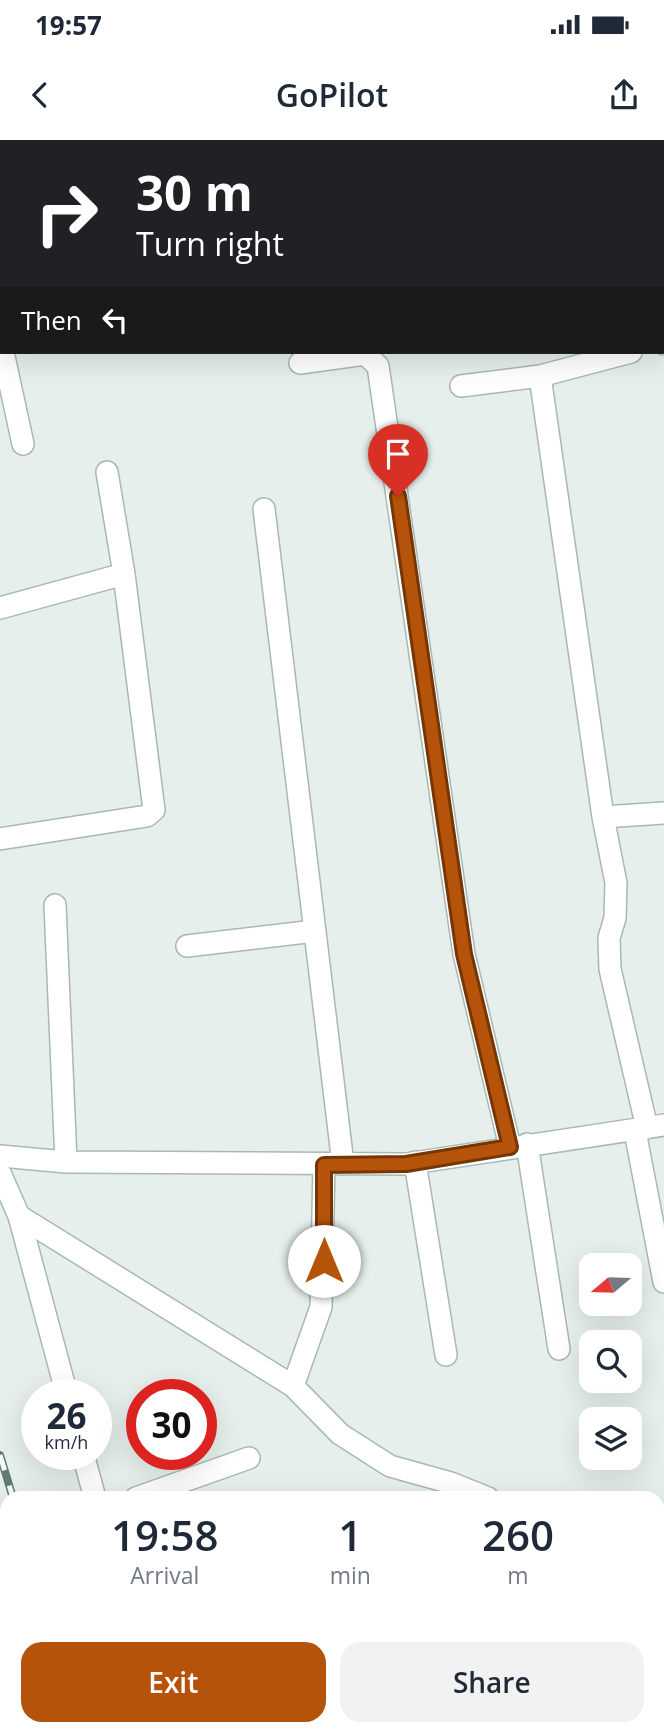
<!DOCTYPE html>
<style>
:root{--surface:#fff;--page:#f2f2f3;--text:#1f2937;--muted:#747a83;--accent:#b45309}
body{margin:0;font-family:"Open Sans",sans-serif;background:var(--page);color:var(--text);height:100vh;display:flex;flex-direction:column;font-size:26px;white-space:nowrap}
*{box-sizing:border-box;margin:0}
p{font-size:23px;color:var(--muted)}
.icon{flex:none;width:38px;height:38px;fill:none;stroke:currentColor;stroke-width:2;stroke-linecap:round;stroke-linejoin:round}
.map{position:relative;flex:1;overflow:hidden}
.drawer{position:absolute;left:0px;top:1351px;width:665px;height:245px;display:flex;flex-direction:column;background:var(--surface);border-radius:21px 21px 0 0;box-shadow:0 7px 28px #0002}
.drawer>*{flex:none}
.guide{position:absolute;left:0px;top:0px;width:665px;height:214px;box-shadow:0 7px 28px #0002;background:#202124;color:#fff;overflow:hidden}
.needle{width:46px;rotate:251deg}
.buttons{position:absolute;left:579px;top:1113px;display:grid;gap:14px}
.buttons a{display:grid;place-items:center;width:63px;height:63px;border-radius:14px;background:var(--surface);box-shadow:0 7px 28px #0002;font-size:35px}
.speed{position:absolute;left:21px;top:1239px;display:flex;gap:14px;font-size:35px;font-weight:700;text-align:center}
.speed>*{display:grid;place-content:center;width:91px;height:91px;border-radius:50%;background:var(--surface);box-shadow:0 7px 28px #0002;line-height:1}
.speed small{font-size:18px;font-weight:400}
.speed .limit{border:10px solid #d22;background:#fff;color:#111}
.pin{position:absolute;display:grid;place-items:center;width:60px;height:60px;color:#fff;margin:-72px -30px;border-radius:50% 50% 50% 0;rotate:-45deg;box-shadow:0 0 7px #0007}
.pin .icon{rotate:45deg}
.me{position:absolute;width:77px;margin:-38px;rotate:0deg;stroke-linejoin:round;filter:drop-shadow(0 0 5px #0008)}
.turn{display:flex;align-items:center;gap:24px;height:147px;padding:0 21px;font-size:32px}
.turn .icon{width:91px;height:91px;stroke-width:2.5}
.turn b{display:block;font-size:49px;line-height:60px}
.then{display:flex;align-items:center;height:66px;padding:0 21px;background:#0003;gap:14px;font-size:26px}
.eta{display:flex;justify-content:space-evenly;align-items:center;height:119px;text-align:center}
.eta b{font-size:42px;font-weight:600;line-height:49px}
.cta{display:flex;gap:14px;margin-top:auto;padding:14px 21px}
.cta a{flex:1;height:80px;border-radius:21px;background:var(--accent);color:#fff;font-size:28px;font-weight:600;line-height:80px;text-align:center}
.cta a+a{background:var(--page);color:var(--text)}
.status{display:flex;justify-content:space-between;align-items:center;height:49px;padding:0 35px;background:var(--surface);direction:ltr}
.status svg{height:19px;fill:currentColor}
header{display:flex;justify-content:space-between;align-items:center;height:91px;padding:0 21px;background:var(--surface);font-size:32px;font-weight:600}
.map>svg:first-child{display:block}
.water{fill:#8ec9d4}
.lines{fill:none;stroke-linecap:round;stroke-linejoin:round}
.minor-casing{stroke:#a8b8b2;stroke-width:24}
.tertiary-casing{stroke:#a8b8b2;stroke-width:24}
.minor{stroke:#fff;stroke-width:21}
.tertiary{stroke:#fff;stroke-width:21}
.rail-casing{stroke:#5f7d75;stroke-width:8}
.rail{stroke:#f7fbf9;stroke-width:5;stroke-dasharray:16;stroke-linecap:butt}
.route-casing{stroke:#753606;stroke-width:18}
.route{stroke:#b45309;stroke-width:12}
</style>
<div class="status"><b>19:57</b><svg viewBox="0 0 49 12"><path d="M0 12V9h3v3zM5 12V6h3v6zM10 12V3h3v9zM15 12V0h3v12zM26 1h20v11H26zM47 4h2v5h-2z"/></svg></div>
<header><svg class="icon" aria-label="back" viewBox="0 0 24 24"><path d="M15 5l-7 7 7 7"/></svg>GoPilot<svg class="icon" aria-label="share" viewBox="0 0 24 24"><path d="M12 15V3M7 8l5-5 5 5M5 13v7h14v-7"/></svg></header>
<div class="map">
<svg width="664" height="1596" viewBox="0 0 664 1596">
<rect width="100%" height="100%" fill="#e6efeb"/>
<!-- water -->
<path class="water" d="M658,1505L664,1507V1596H599L593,1589H658Z"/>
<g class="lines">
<!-- minor casing -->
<g class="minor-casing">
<path id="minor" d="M237,0V2
M377,0V2
M532,0V2
M34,2L48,0
M0,6H2
M0,162H2
M663,203L664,204
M3,212L23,304
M300,223L365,214L378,226L464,814L510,1007
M540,236L603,677L616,743L615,778L609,798L610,829L647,988
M461,246L540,236L631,212
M264,369L343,1024
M0,468L124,434
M603,677L664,673
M0,699L147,676L154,670L124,434L107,332
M55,765L66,1022
M187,806L315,791
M635,991L664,1142
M527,1004L559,1209
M0,1016L66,1022L406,1024L664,985
M415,1022L446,1215
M19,1076L293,1246L340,1294L390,1326L451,1343L488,1358
M293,1246L321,1167L324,1025
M136,1358L249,1318
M658,1444L664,1446"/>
</g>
<!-- tertiary casing -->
<g class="tertiary-casing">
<path id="tertiary" d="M0,1033L19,1076L67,1255
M83,1314L95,1358
M157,1589L159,1596"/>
</g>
<!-- minor -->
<use href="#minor" class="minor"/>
<!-- tertiary -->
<use href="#tertiary" class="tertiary"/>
<!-- rail casing -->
<g class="rail-casing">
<path id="rail" d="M0,1315L13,1358
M0,1377L7,1400
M0,1541L7,1563
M15,1589L18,1596
M66,1589L68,1596
M86,1589L88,1596"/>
</g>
<!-- rail -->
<use href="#rail" class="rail"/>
</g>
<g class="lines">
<!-- route casing -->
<g class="route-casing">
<path id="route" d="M324,1121V1025L406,1024L510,1007L464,814L398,356"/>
</g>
<!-- route -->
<use href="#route" class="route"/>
</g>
</svg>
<div class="buttons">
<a><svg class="needle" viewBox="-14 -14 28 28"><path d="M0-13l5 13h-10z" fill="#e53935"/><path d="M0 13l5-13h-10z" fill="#747a83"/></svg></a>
<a><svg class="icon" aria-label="search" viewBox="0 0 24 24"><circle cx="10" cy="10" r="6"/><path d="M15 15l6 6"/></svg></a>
<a><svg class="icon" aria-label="layers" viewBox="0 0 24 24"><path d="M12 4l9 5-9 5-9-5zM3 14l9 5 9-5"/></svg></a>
</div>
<div class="speed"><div>26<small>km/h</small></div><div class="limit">30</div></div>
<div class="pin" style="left:398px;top:356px;background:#d93025"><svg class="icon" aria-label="arrive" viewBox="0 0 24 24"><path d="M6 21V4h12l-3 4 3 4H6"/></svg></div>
<svg class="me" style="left:324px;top:1121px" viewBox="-20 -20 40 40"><circle r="19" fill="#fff"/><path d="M0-13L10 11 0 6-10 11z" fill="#b45309"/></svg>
<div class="guide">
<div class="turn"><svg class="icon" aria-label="right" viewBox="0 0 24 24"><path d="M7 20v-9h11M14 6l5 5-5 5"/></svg><div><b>30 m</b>Turn right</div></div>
<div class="then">Then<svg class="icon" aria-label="left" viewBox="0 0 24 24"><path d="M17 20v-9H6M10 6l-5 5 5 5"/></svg></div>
</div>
<section class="drawer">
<div class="eta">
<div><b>19:58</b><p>Arrival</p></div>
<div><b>1</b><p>min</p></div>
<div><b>260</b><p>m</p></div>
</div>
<div class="cta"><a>Exit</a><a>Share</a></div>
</section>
</div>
